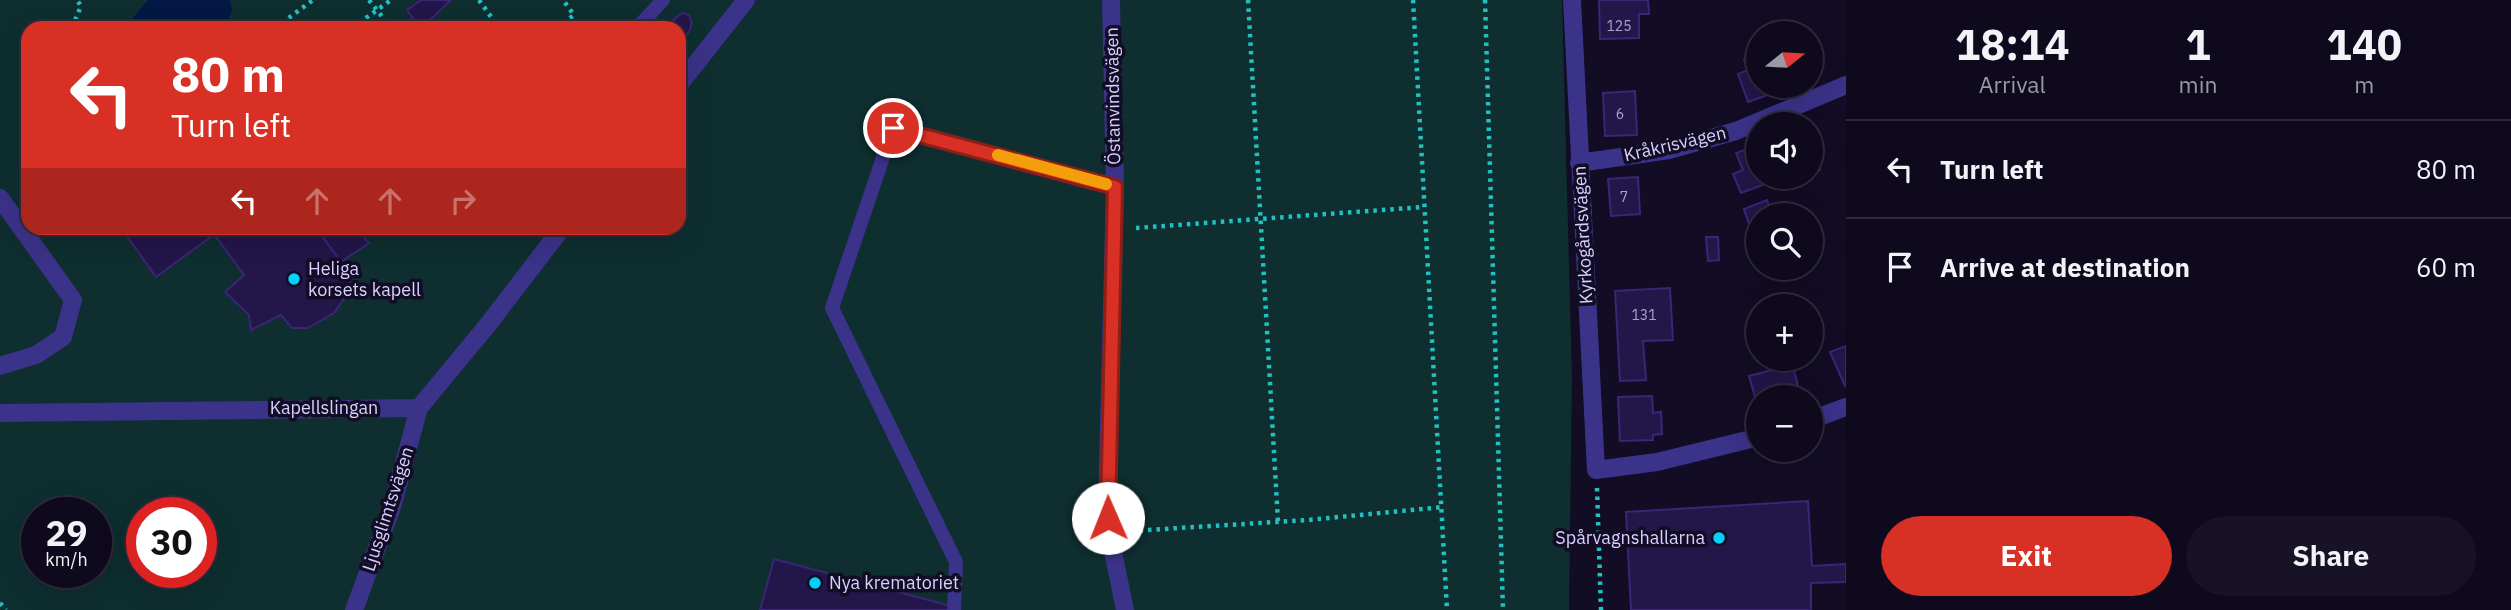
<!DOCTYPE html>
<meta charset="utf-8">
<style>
:root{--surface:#0e091c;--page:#171225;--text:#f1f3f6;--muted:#9b9aa3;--line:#2e2a3b;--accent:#d93025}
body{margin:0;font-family:"IBM Plex Sans",sans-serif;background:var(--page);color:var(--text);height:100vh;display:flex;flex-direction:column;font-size:26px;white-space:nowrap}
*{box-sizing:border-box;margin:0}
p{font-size:23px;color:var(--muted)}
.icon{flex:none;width:38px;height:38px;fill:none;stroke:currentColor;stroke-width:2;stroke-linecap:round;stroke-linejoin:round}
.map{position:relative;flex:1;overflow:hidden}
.details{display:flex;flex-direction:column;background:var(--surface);width:665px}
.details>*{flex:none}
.hud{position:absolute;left:21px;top:21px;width:665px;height:214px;border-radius:21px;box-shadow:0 7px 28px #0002,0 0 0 2px var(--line);background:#d93025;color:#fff;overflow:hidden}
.needle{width:46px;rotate:72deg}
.fabs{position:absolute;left:1746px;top:21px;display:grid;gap:14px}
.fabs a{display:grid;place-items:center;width:77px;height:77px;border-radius:50%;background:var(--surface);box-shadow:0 7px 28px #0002,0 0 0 2px var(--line);font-size:35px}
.speed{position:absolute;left:21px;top:497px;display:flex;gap:14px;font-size:35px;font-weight:700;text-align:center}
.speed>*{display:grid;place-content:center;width:91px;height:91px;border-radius:50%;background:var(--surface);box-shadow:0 7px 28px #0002,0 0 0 2px var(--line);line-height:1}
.speed small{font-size:18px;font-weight:400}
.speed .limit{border:10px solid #d22;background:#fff;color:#111}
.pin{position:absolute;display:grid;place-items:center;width:60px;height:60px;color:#fff;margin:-30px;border:4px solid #fff;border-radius:50%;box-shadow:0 2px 7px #0007}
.me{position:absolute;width:77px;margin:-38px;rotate:359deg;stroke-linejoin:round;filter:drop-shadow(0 0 5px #0008)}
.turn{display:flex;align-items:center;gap:24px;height:147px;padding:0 35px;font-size:32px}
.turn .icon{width:91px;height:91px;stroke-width:2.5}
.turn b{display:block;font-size:49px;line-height:60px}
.lanes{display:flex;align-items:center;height:66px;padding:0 35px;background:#0003;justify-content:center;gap:35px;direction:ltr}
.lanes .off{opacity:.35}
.eta{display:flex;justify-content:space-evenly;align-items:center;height:119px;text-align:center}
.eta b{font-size:42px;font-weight:700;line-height:49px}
.primary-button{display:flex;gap:14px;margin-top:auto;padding:14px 35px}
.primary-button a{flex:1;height:80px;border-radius:42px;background:var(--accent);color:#fff;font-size:28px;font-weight:700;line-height:80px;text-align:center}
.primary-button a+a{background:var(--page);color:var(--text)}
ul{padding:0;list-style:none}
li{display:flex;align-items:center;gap:21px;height:98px;padding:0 35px;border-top:2px solid var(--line)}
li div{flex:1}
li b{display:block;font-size:26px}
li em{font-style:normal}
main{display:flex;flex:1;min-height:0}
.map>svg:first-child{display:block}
.green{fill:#0e2e2f;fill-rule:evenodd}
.water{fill:#041845}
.building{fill:#231648;stroke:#3b2576;stroke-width:2}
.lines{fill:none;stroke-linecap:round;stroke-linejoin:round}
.path{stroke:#22c1c1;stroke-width:4.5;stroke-dasharray:3.5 5;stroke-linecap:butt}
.lane{stroke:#3b3289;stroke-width:14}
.street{stroke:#3b3289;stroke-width:18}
.route-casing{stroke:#8d1f18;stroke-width:18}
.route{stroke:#d93025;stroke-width:12}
.slow{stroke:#f59e0b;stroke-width:12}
.poi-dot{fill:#00d2fb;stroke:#120c25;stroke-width:2.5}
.labels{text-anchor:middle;stroke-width:7;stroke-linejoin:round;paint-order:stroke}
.number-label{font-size:14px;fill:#aba2d1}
.street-label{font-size:18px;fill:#d8d0ff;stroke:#120c25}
.poi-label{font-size:18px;fill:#d8d0ff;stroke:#120c25;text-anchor:start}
</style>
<main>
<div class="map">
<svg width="1846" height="610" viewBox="0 0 1846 610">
<rect width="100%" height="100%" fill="#120c25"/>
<!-- green -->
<path class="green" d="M0,0H1562L1572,379L1569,610H0ZM28,28H679V228H28ZM37,513H96V572H37ZM142,513H201V572H142Z"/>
<!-- water -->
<path class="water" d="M148,0H230L232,11L224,28H124Z"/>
<!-- building -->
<path class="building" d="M421,0H451L429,21L434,28H420L407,10Z
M1599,0H1648L1649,14H1639V38L1600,39Z
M682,13L689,15L692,23L689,32L679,43V28H664Z
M1759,55V86H1781L1782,90L1748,102L1738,74L1748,70L1744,60Z
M1635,91L1637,135L1605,136L1603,93Z
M1759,145V177H1784L1741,193L1733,174L1743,170L1736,153Z
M1811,150L1820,170L1811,173Z
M1638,177L1640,214L1611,216L1608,179Z
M1767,200L1772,215H1759V224L1750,227L1744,209Z
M121,228H223L156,277Z
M223,228H316L341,262L350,283L348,293L334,313L308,328H292L281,315L251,330L249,315L225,292L244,275L214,234Z
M316,228H356L369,243L341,262Z
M1706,237H1718L1719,260L1708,261Z
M1670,288L1673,340L1643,341L1646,380L1620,381L1615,291Z
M1846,346V386H1845L1830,352Z
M1773,359H1791L1801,397H1759V411L1749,376L1776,369Z
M1652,396L1653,413L1661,412L1662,434L1653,435V440L1620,441L1618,397Z
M1808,501L1812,566L1846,564V582L1811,583V610H1631L1626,512Z
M774,559L951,606L950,610H760Z"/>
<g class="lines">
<!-- path -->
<path class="path" d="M369,0L391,28
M479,0L499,28
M1248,0L1278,522
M1413,0L1447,610
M1485,0L1503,610
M72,28L81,6L77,0
M275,28L313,0
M352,28L391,0
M556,28L574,15L563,0
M1136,228L1423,207
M1597,488L1601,610
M1131,531L1308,520L1443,507
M0,603L6,610"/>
<!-- lane -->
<path class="lane" d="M637,28L663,0
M954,610L956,562L832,308L893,128L1115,187"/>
<!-- street -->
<path class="street" d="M1111,0L1115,187L1107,503L1109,532L1125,610
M1572,0L1596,470L1657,462L1759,437
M679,85L746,0
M1579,163L1669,150L1736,131L1846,85
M0,198L73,300L63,337L36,355L0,366
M0,413L419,408L490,322L562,228
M1811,420L1846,407
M354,610L392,507L419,408"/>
</g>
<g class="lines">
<!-- route casing -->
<g class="route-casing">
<path id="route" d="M893,128L1115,187L1108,518"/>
</g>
<!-- route -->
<use href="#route" class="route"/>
<!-- slow -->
<path class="slow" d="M998,155L1106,184"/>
</g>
<!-- markers -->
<g class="poi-dot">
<circle cx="294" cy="279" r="7"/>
<circle cx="1719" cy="538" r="7"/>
<circle cx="815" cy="583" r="7"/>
</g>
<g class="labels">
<!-- number labels -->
<g class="number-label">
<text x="1619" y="31">125</text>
<text x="1620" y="119">6</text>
<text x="1624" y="202">7</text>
<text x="1644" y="320">131</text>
</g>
<!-- street labels -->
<g class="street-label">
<text transform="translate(1113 96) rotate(-91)" y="6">Östanvindsvägen</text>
<text transform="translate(1675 144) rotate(-13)" y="6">Kråkrisvägen</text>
<text transform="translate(1583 235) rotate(-93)" y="6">Kyrkogårdsvägen</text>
<text x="324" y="414">Kapellslingan</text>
<text transform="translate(388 509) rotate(-72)" y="6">Ljusglimtsvägen</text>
</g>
<!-- poi labels -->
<g class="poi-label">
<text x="308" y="275">Heliga<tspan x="308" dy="21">korsets kapell</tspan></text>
<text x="1705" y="544" text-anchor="end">Spårvagnshallarna</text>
<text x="829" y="589">Nya krematoriet</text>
</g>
</g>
</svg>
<div class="fabs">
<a><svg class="needle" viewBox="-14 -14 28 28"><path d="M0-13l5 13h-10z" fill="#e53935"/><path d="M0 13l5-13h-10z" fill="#9b9aa3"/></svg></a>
<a><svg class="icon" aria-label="sound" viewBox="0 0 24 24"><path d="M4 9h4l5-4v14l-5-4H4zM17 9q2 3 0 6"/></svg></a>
<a><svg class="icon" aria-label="search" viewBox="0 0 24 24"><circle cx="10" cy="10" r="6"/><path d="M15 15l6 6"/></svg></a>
<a>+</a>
<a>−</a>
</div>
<div class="speed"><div>29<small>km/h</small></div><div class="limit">30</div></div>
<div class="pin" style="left:893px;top:128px;background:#d93025"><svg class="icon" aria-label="arrive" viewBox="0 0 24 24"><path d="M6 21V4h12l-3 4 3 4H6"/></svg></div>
<svg class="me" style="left:1108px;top:518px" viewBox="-20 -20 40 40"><circle r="19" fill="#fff"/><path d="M0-13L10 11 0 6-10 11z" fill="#d93025"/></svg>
<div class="hud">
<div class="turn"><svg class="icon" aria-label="left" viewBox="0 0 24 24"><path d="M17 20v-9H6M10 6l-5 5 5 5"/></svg><div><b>80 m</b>Turn left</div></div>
<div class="lanes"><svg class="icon" aria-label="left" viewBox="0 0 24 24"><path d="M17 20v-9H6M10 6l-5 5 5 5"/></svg><svg class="icon off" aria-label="ahead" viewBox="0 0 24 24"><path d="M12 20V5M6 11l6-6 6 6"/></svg><svg class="icon off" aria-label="ahead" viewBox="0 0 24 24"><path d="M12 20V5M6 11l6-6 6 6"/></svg><svg class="icon off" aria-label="right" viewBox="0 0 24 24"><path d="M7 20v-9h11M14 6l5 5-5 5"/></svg></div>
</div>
</div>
<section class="details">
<div class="eta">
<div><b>18:14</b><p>Arrival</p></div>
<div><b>1</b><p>min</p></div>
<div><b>140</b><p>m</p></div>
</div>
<ul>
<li><svg class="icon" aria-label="left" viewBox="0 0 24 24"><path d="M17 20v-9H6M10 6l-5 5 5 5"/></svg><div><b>Turn left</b></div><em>80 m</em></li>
<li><svg class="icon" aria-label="arrive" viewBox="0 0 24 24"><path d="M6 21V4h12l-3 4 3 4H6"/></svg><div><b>Arrive at destination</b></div><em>60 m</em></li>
</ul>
<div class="primary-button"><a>Exit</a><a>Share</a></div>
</section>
</main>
